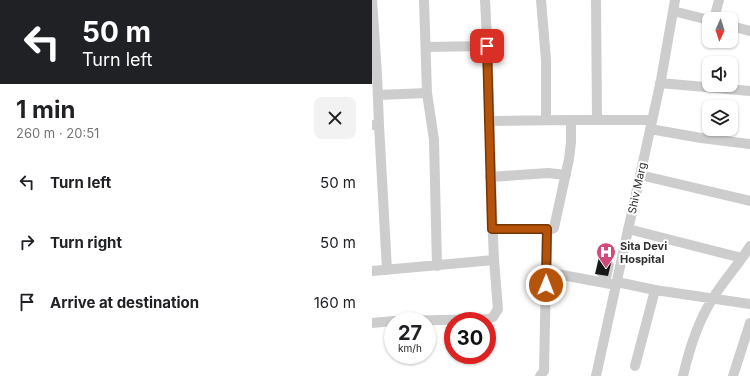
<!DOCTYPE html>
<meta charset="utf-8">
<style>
:root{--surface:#fff;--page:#f2f2f2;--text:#202124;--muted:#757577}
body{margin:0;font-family:Inter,sans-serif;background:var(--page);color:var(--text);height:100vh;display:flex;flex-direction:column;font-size:15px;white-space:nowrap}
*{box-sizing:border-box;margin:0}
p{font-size:13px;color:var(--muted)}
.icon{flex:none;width:22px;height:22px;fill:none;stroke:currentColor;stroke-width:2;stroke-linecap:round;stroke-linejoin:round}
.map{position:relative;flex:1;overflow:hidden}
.panel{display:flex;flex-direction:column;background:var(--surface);width:372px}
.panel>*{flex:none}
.guide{background:#202124;color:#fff;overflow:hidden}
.needle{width:26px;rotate:183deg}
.buttons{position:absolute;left:330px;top:12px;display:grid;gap:8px}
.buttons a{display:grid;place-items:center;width:36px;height:36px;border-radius:8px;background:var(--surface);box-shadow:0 1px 3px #0004;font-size:20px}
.speed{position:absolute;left:12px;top:312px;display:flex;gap:8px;font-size:20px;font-weight:700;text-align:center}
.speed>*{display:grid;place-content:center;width:52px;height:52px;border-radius:50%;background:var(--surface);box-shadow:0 1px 3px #0004;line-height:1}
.speed small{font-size:10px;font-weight:400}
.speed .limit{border:6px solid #d22;background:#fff;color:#111}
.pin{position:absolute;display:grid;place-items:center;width:34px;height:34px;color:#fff;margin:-17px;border-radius:8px;box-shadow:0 2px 6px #0006}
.me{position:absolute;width:44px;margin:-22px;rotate:1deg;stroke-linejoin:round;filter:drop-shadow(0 0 3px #0008)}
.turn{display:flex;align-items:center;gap:14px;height:84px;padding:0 16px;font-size:18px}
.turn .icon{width:52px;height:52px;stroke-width:2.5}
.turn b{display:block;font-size:28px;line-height:34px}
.round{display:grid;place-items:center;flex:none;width:42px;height:42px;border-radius:8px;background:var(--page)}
.overview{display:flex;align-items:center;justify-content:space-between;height:68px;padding:0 16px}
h1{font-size:24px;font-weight:700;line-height:30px}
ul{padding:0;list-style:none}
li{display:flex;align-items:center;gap:12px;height:60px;padding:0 16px}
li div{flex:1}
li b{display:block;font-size:15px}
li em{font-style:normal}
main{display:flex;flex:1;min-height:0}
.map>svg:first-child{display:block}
.shadow{fill:#0003}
.building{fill:#171717}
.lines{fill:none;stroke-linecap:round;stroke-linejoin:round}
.minor{stroke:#cdcdcd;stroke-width:10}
.route-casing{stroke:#753606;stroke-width:10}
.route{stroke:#b45309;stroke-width:7}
.labels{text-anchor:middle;stroke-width:4;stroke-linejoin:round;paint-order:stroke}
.street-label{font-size:11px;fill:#303030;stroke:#fff}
.poi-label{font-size:11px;font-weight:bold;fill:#303030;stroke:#fff;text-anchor:start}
</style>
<main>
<section class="panel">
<div class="guide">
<div class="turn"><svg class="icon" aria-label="left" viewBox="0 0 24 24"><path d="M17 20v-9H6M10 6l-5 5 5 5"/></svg><div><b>50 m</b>Turn left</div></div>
</div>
<div class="overview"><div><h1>1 min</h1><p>260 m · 20:51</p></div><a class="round"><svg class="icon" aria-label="close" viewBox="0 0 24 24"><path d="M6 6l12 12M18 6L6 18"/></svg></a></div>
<ul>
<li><svg class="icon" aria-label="left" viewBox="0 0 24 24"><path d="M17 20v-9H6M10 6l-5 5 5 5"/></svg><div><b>Turn left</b></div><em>50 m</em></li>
<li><svg class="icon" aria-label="right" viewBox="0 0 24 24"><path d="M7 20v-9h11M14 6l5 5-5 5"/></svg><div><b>Turn right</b></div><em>50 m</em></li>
<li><svg class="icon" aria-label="arrive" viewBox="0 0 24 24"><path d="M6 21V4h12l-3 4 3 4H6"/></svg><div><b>Arrive at destination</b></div><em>160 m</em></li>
</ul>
</section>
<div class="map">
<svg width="378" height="376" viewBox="0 0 378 376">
<rect width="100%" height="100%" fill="#fff"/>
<!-- shadow -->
<path class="shadow" d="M239,260L242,264L239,279L227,277L224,274Z"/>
<!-- building -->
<path class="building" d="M227,257L240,259L236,276L223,274Z"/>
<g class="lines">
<!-- minor -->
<path class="minor" d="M52,0L55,93L62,140L65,266
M113,0C118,87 118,174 122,260
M169,0L174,60V120
M224,0L225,119
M301,11L337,20
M342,19L347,0
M359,26L378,31
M54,47L115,46
M288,83L378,91
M6,95L55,93
M199,120H280
M117,121L199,120V142L197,159L182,228L180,229H120
M0,125H7L5,74L0,0
M7,125L15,270
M278,129L329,138L378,144
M268,175L378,201
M118,177L176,173L194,175
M256,229L370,258
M0,271L122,260L126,309L121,317L117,319L22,321
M174,272L175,229
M245,282L283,290L378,304
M0,323L21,321
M263,366L283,290
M168,376L172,371L174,272L244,285
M224,376L289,80L303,0
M311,376C317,350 326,321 341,298C352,280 367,264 378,246
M361,376L378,323"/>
</g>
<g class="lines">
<!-- route casing -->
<g class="route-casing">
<path id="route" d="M115,46L120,229H175L174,285"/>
</g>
<!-- route -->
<use href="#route" class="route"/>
</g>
<!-- icons -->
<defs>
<g id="hospital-pin" transform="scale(1)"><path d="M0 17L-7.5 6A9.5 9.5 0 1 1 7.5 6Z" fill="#d04a7d" stroke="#fff"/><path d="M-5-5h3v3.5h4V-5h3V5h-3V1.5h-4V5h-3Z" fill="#fff"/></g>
</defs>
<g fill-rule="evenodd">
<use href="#hospital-pin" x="234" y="252"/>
</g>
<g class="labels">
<!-- street labels -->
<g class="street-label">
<text transform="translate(265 188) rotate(-78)" y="4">Shiv Marg</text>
</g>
<!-- poi labels -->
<g class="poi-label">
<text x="248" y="250">Sita Devi<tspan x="248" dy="13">Hospital</tspan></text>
</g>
</g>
</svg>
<div class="buttons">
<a><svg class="needle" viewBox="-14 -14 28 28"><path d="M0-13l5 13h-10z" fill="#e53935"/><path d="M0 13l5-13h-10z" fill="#757577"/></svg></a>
<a><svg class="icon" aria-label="sound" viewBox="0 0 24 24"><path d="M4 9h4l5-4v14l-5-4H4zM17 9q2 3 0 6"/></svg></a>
<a><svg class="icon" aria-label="layers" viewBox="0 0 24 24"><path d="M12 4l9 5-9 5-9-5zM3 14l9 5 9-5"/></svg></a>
</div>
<div class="speed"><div>27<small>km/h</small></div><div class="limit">30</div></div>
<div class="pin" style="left:115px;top:46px;background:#d93025"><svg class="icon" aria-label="arrive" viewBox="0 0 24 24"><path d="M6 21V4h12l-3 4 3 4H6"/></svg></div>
<svg class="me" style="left:174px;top:285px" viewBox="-20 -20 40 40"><circle r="17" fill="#b45309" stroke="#fff" stroke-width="3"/><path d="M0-11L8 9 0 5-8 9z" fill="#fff"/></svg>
</div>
</main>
